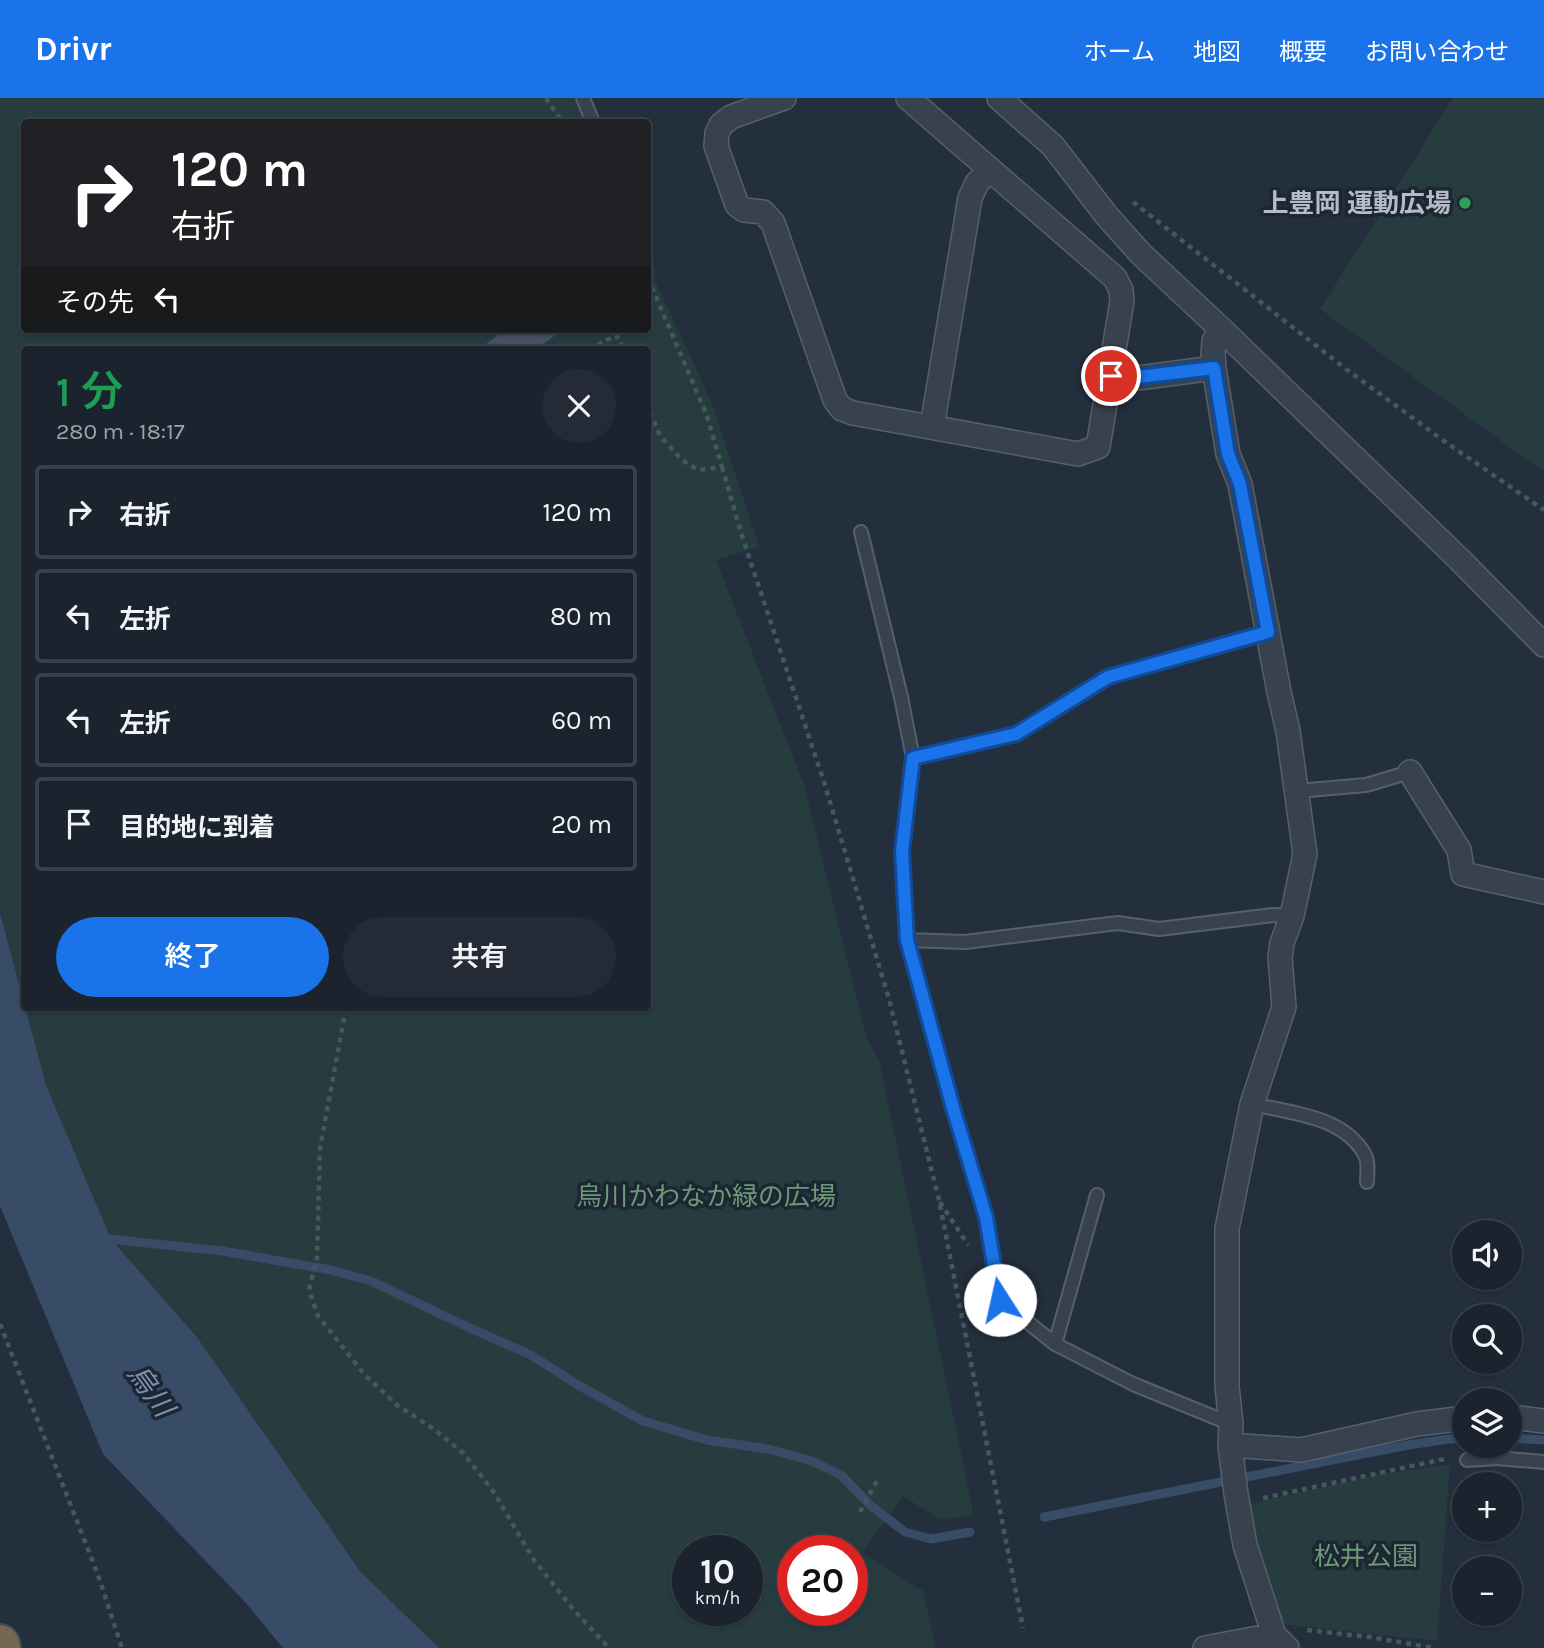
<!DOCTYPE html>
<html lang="ja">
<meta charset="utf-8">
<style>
:root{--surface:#1b232e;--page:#242b36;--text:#f1f3f6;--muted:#a0a4aa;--line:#39404a;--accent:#1a73e8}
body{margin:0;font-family:Karla,"Noto Sans JP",sans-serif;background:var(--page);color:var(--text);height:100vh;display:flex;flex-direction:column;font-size:26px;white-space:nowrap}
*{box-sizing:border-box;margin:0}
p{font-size:23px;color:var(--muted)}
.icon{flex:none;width:38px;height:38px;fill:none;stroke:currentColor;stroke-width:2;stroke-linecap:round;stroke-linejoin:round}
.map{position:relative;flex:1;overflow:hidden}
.details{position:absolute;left:21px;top:248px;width:630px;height:665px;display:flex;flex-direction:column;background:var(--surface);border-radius:7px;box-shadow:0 2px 5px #0004,0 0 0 2px var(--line)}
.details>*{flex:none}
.guide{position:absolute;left:21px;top:21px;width:630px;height:214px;border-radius:7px;box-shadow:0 2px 5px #0004,0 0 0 2px var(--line);background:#202124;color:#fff;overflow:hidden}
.buttons{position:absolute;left:1452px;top:1122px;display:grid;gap:14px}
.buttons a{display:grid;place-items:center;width:70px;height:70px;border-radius:50%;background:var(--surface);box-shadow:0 2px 5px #0004,0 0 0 2px var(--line);font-size:35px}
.speed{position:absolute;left:672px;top:1437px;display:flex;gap:14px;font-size:35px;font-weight:700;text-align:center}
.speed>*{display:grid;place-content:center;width:91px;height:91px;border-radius:50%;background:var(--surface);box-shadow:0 2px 5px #0004,0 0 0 2px var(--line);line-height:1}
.speed small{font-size:18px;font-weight:400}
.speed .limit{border:10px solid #d22;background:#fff;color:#111}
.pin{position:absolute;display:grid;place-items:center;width:60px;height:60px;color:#fff;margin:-30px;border:4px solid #fff;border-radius:50%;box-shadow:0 2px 7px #0007}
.me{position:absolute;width:77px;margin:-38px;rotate:350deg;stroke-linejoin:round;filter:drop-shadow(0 0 5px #0008)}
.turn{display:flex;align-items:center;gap:24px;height:147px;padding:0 35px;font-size:32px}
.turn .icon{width:91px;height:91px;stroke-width:2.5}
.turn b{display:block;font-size:49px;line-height:60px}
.then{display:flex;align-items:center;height:66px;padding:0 35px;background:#0003;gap:14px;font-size:26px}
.round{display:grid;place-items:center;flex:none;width:74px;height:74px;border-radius:37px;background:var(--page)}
.head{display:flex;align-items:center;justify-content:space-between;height:119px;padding:0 35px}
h1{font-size:42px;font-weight:600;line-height:52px;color:#1e9e55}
.cta{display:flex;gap:14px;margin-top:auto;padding:14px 35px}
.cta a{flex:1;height:80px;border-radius:42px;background:var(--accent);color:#fff;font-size:28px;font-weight:600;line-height:80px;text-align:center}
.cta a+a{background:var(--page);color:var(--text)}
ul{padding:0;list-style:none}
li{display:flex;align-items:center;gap:21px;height:94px;margin:0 14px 10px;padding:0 21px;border:4px solid var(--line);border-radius:7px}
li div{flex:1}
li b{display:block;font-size:26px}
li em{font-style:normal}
header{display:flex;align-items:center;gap:42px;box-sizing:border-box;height:98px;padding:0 35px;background:var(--accent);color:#fff}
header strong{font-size:33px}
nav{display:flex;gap:38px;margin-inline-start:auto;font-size:24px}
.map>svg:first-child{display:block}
.green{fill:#263c3f;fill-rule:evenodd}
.water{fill:#394c67}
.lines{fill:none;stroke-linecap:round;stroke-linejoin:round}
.stream{stroke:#394c67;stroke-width:9}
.building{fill:#455162}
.lane-casing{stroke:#565f6c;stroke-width:16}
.street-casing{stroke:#565f6c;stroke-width:26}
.highway-casing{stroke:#434c59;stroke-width:42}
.path{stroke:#44595c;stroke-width:4.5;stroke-dasharray:5 5;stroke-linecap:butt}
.lane{stroke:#38414e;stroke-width:12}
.street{stroke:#38414e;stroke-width:23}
.highway{stroke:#746855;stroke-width:38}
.route-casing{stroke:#114b97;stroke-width:18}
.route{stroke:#1a73e8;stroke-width:12}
.leisure-dot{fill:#2e9e5b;stroke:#1d2633;stroke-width:2.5}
.labels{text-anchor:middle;stroke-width:7;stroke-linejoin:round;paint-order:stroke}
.poi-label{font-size:26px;font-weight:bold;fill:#b4bcc9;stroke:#1d2633;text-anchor:end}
.park-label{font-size:26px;fill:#6b9a76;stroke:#1d2633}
.water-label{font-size:28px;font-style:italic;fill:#7c92b1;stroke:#1d2633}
</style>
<header>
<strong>Drivr</strong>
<nav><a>ホーム</a><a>地図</a><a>概要</a><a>お問い合わせ</a></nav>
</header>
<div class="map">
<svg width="1544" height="1550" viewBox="0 0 1544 1550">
<rect width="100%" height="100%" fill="#242f3e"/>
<!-- green -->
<path class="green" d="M0,0H590L600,24H24V231H648V137L653,151L655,182L714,310L759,449L716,462L804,687L867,942L879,962L972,1408V1418L939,1421L903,1398L862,1455L923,1493L936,1550H439L360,1473L197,1239L111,1141L46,987L25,910H648V252H24V907L0,815ZM688,1452H747V1512H688ZM793,1452H852V1512H793Z
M1453,0H1544V374L1320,211Z
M1450,1366L1437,1543L1280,1526L1253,1446L1250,1406L1376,1377Z"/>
<!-- water -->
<path class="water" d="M0,815L46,987L111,1141L197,1239L360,1473L439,1550H283L245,1504L103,1356L0,1108Z"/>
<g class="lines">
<!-- stream -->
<path class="stream" d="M100,1140L222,1153L331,1172L371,1183L472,1231L531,1257L578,1287L643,1323L707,1342L768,1351L812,1363L841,1377L870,1407L905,1434L931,1441L970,1434
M1510,1340L1544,1342
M1044,1419L1408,1347L1449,1341H1465"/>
</g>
<!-- building -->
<path class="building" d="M506,231H563L536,252H478Z"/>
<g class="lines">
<!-- lane casing -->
<g class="lane-casing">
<path id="lane" d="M583,0L593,24
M861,434L901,599L913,660L902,753L907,842L953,1010L986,1119L1000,1202L1055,1246L1133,1286L1231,1326
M913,660L1016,636L1108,579L1268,534
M1297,693L1366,687L1410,674
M907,842L965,844L1118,825L1159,831L1273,817L1292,818
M1252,1006C1291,1015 1344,1018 1365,1057C1369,1064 1367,1076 1367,1084
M1055,1246L1097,1097
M1467,1362L1496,1360L1544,1364"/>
</g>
<!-- street casing -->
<g class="street-casing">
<path id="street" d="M784,0L731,19L721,27L717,35L716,48L737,107L744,112L763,114L773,125L835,302L842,311L853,315L1078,356L1098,349L1122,203L1121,192L1115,180L908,0
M999,0L1053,48L1107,118L1140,155L1221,231L1459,461L1544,547
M1221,231L1214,243L1213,255L1214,270L1228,356L1240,386L1279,594L1288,633L1305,756L1292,818L1282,845L1280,859L1284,909L1252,1006L1227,1131V1288L1231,1326L1230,1347L1236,1396L1245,1447L1274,1537L1287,1550
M1111,278L1138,280L1214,270
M932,329L970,100L977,85L990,71
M1410,674L1459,752L1463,776L1544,794
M1510,1319L1544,1323
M1230,1347L1301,1352L1417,1326L1465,1320
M1205,1550L1274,1537"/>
</g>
<!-- highway casing -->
<g class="highway-casing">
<path id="highway" d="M0,1546L1,1550"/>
</g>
<!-- path -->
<path class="path" d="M546,0L562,24
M1133,104L1346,271L1444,343L1544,412
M648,180L707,318L722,369L698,372L682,362L660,338L648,308
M589,252L616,237L624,252
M722,369L742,438L824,684L889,901L939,1102L1023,1530
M346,910L320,1050L317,1160L309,1192L318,1218L365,1277L397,1307L431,1329L463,1355L493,1393L534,1462L573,1511L609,1550
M940,1104L968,1147
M0,1226L98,1477L122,1550
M1263,1400L1449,1360
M860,1414L878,1381
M1307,1532L1370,1539L1434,1550"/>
<!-- lane -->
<use href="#lane" class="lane"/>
<!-- street -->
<use href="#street" class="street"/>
<!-- highway -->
<use href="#highway" class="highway"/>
</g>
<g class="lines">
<!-- route casing -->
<g class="route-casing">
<path id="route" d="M1000,1202L986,1119L953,1010L907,842L902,753L913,660L1016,636L1108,579L1268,534L1240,386L1228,356L1214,270L1138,279L1111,278"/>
</g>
<!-- route -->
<use href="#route" class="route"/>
</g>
<!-- markers -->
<circle class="leisure-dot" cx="1465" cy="105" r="7"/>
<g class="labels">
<!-- poi labels -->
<g class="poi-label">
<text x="1451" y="114">上豊岡 運動広場</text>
</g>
<!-- park labels -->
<g class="park-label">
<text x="706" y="1107">烏川かわなか緑の広場</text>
<text x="1366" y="1467">松井公園</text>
</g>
<!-- water labels -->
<g class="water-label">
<text transform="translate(151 1292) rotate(54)" y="10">烏川</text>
</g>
</g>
</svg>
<div class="buttons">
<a><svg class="icon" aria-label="sound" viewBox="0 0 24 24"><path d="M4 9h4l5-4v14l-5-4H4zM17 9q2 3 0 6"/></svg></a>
<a><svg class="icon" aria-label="search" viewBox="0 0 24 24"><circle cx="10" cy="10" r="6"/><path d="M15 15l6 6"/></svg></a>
<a><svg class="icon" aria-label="layers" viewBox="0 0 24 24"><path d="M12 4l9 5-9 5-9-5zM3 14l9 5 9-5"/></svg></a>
<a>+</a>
<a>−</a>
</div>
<div class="speed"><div>10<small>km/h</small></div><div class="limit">20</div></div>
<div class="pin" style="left:1111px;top:278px;background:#d93025"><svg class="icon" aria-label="arrive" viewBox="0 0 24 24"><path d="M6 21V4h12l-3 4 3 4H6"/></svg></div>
<svg class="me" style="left:1000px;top:1202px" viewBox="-20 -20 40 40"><circle r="19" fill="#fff"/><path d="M0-13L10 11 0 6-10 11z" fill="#1a73e8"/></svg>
<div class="guide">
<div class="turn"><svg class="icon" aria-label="right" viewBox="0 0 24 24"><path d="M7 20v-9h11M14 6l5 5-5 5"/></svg><div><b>120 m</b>右折</div></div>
<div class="then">その先<svg class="icon" aria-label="left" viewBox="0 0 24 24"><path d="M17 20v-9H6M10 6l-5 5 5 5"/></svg></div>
</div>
<section class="details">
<div class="head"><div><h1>1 分</h1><p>280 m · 18:17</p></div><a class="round"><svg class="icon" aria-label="close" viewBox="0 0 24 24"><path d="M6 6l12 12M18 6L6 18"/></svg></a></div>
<ul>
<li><svg class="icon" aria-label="right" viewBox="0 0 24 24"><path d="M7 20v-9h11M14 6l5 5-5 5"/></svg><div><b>右折</b></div><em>120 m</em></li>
<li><svg class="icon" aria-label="left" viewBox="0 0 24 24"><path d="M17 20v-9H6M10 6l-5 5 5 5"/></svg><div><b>左折</b></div><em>80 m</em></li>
<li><svg class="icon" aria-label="left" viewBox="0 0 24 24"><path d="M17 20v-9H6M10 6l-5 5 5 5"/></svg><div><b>左折</b></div><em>60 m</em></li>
<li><svg class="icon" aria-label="arrive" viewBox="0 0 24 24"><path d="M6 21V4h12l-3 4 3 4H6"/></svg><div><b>目的地に到着</b></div><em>20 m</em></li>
</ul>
<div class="cta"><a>終了</a><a>共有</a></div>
</section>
</div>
